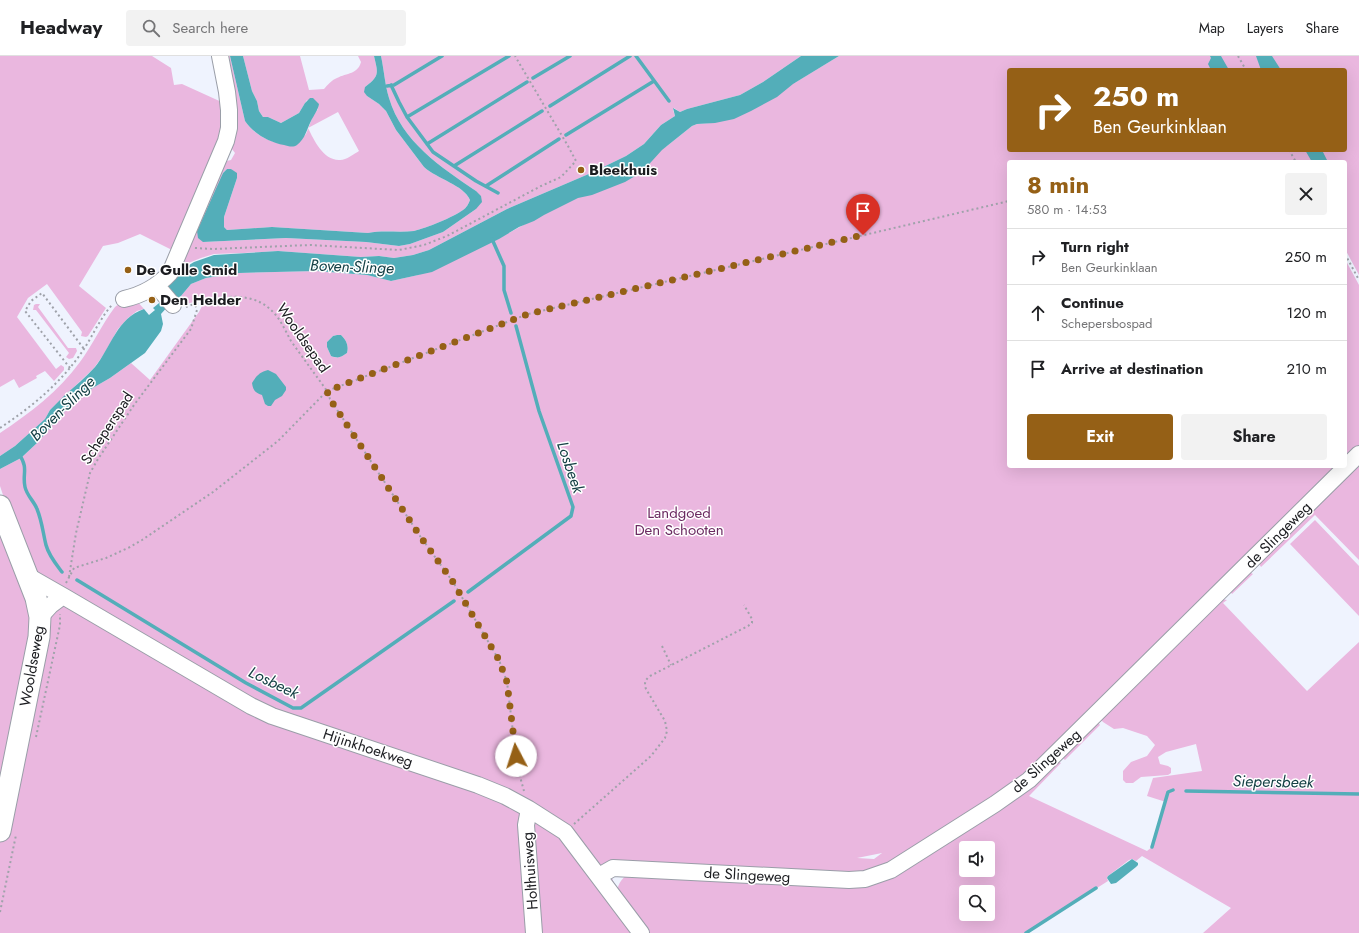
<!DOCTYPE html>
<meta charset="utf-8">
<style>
:root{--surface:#fff;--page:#f2f2f2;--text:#202124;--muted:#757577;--line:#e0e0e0;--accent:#956016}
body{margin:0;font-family:Jost,sans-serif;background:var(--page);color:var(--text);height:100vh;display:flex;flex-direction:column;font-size:15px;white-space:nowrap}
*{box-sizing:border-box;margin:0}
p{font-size:13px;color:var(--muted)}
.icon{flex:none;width:22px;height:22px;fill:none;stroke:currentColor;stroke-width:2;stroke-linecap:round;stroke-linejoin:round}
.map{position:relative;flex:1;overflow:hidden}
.panel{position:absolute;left:1007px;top:104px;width:340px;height:308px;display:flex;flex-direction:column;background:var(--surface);border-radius:4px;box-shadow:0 4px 16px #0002}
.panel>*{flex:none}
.guide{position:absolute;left:1007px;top:12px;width:340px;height:84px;border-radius:4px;box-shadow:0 4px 16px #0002;background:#956016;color:#fff;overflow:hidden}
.controls{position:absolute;left:959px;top:785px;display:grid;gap:8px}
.controls a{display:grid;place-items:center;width:36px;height:36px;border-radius:4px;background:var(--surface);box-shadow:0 4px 16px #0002;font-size:20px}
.pin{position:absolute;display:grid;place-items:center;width:34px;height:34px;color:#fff;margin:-41px -17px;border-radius:50% 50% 50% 0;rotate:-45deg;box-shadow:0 0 4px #0007}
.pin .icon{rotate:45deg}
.me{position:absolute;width:44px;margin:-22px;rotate:355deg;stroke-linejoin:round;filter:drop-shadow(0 0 3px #0008)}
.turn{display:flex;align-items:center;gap:14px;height:84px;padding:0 20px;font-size:18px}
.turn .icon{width:52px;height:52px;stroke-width:2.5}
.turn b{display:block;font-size:28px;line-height:34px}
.round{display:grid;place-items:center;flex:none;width:42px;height:42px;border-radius:4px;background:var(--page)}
.overview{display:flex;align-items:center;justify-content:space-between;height:68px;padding:0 20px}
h1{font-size:24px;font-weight:700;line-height:30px;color:var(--accent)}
.primary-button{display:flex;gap:8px;margin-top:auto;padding:8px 20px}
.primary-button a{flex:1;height:46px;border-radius:4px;background:var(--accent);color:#fff;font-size:16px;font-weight:700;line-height:46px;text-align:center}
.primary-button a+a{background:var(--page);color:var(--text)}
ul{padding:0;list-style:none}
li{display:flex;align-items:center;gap:12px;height:56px;padding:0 20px;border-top:1px solid var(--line)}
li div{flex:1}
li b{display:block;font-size:15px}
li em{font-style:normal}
header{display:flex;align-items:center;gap:24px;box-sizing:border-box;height:56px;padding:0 20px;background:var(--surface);border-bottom:1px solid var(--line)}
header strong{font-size:19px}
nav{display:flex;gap:22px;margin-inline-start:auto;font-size:14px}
.search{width:280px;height:36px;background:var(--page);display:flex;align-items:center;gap:10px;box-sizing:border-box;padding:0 14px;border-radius:4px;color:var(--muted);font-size:15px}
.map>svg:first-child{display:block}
.green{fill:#eab7df;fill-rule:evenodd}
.water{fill:#53aeb9}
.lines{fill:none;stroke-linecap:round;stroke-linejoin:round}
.stream{stroke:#53aeb9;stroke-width:3.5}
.minor-casing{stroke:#9a9ea8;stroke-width:18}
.major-casing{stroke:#9a9ea8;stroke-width:23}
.path{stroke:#9fa2aa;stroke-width:2;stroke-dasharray:2 3;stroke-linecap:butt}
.minor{stroke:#fff;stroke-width:16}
.major{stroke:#fff;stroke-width:21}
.route{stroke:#956016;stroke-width:7;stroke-dasharray:0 12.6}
.poi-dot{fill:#956016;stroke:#fff;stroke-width:1.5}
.labels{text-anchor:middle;stroke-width:3;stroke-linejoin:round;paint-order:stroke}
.poi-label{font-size:15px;font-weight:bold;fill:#1b1c20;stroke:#fff;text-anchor:start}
.street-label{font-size:15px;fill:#1b1c20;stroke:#fff}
.park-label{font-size:15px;fill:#6b2a61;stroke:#fff}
.water-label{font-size:16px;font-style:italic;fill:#164146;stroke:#fff}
</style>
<header>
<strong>Headway</strong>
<div class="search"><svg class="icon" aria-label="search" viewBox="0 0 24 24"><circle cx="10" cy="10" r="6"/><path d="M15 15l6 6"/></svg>Search here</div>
<nav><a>Map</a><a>Layers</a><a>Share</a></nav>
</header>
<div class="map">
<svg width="1359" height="877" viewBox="0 0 1359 877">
<rect width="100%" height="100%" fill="#eff3fe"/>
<!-- green -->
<path class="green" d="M0,0H152L171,12L174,29L182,28L226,48V72L176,196L140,178L118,187L103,190L79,230L106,252L88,280L86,281L81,280L82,276L47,228L28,242L17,261L56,313L61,309L64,311V314L54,325L45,315L36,320L37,322L19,332L14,323L0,331Z
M223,0H230L245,65C258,83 273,87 294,90L306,78L313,60L318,53L307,44L299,57L281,67L268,61H263L259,55L257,45L252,35L243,0H300L309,34L324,33C328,28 332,24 337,22C347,17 358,18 361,6L358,0H374C378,17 380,20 365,31L367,40L379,48L386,55L396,74L424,111C437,123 464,129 470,144C468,149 467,151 463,154C454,161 426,172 414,175C399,177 383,174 368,177L272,171L227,174L224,171V161L237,122L231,113H227L223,117L203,186L286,182L366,186L399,190L410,188L443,176L476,153V135C441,111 402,86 389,42C385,29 384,14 381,0H801L763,26L740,39L687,53L680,56L674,52L673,54L675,60L661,69L644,88L626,100L591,117L507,153L429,194L413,199L394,202L379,200L361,201L278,195L244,197L214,198L201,202L186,208L183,203L222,106L231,104L235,97L229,89ZM338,56L359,95C354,98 345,105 339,104C323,104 314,84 308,72Z
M839,0H1359V219L1345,193V106H1009V410H1343L1278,476L1027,722L994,746L890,812L865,820L849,821L606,808L617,834C620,823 626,818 636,815L852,827C866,825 879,822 893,816L1008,743L1032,724L1054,703L1061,707L1029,740L1147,795L1152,791L1166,746L1147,740L1153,722L1202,715L1196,688L1166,696L1158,701L1160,708L1168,710L1171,712V717L1168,719L1141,721L1133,727H1126L1123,724V715L1131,706L1147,700L1155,689L1147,680L1123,672L1114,673L1103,666L1098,660L1217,542L1227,544L1223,547L1307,635L1359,586V877H1203L1231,852L1142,800L1136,805L1132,803L1129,804L1108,820L1107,822L1108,825L1026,877H645L622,846L636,877H0V444L4,442L0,430V413L21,402L37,387L60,360L84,337L110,322L131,307L150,324L199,256L203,248L208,246L213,241C200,240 187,253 176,246L191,228L206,222L239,217L317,215L367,219L391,225L418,219L496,184L667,90L692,70L697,68L711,67L796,26ZM1009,14H1345V94H1009ZM337,279H341C346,284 349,289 347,297C341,301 338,303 331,300L327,291V286L333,280ZM966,792H988V814H966ZM882,797L874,803L857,802ZM966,836H988V858H966Z
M1345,203L1359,229V394L1345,408Z
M135,243L144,253L137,255L128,262L118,273L104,298L94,312L50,354L45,363L15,390L0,400V377C30,357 59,335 80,306C93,288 102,268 115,251L120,247Z
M36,248H40L38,251L68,292H76L77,295L73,302L69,303L66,301L69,297L36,254H33L34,249Z
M1359,402V504L1315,459L1261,511L1258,506Z
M1315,464L1359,510V560L1290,488Z
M1249,516L1253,518L1232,538L1228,532Z
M1095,663L1100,669L1065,704L1059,699Z"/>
<!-- water -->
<path class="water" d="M230,0H243L252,35L257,45L259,55L263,61H268L281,67L299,57L305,47L310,42H313L319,48C318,54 314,59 311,65C307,73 305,83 297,89C293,92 288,90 284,89C269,86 254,78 245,65Z
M374,0H381C384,14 385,29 389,42C402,86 441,111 476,135L481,140L482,146L476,153L443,176L410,188L399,190L366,186L286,182L203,186L198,182L197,175L223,117L227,113H231L237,117V122L224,161V171L227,174L272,171L368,177C383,174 399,177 414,175C426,172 454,161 463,154C467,151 468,149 470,144C464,129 437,123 424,111L396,74L386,55L379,48L367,40L364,36L365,31C380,20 378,17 374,0Z
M801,0H839L793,28L777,41L751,55L734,63L715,67L697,68L692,70L662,94L642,116L625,126L592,139L578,142L544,159L534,165L519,171L499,183L432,216L391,225L367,219L317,215L239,217L206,222L191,228L176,246L166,236L172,223L181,214L194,206L214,199L278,195L361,201L379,200L394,202L413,199L429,194L507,153L591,117L626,100L644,88L661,69L675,60L673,52L680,56L687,53L740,39L763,26Z
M1206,0H1221L1229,14H1211L1208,8L1211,2L1210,0Z
M1256,0H1272L1281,14H1261Z
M1305,94H1322L1328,106H1312Z
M164,243L169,249L161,258L163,268L161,275L145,297L110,322L84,337L60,360L37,387L21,402L0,413V400L15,390L45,363L50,354C55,349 60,344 65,339C75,330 86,321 95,311C111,291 117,262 144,253L149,259L155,254L153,252Z
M337,279H341C346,284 349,289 347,297C341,301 339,303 331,300L327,291V286L333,280Z
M268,314L276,318L286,331V334L282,340L275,344L271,350H268L265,348L262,339C255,337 253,334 252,327C256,320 260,316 268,314Z
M1132,803L1138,807V809L1136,811L1116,827L1111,828L1107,822L1108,820Z"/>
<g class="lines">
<!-- stream -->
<path class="stream" d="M636,0L669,45
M533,22L570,0
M391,29L399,46L407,61L433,96L476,125L498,137
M387,30L394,29L442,0
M550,50L630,0
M407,61L509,0
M566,79L654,25
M427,88L527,26
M454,110L542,55
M486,130L559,83
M492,183L504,210V234L511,257
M19,398C29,413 22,417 25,431C27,440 34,445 37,453C42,465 43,477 46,489C49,500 56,508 62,516
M77,524L246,627L293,652H301L454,545
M468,536L571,460L573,451L539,355L516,270
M1186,735L1359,738
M1152,791L1168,736L1173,734
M1026,877L1096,832"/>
<!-- minor casing -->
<g class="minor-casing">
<path id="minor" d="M156,229L173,249
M124,243C142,239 157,231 170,217L226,85L229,72V54L227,36L220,0
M28,520L63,540
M40,561L51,549L63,540L251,650L272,660L478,729L505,740L529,753L565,776L641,877
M529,753L526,769L534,877
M599,820L613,812L849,824L865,823L891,814L995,748L1029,724L1359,398"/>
</g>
<!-- major casing -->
<g class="major-casing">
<path id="major" d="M0,450L36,542L40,561L39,581L0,775"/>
</g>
<!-- path -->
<path class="path" d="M1238,0L1246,14
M1289,94L1296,106
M195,192L213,193L310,189L399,194L424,189L447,180L541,130L561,121L576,105L568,90L515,0
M1345,198L1359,224
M186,251C211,241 250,233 271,254C280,262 285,274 291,285C303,302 315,318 327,335L330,343L420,480L453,526L499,604L507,626L517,710L524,735
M70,312L25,255L31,245L42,237L84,293
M0,372C33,350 62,326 84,293C93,279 101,261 112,249
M69,521L76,477L90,417L98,403L134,349L191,273L197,254L195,248
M66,527L74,512L106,502L130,491L142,484L213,436L278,385L327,335L528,258L1009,145
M662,590L671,609
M36,681L60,569V558
M574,768L651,700L665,682L667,675L665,665L646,633C644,627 645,624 650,620L748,570L752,567V563L744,549
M0,856L16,779"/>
<!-- minor -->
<use href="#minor" class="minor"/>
<!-- major -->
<use href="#major" class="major"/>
</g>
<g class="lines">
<!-- route -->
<path class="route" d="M516,700L507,626L499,604L453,526L420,480L330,343L327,335L528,258L863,179"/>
</g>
<!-- markers -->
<g class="poi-dot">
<circle cx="581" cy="114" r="4"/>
<circle cx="128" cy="214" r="4"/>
<circle cx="152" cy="244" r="4"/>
</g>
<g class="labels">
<!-- poi labels -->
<g class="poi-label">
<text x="589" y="119">Bleekhuis</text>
<text x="136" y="219">De Gulle Smid</text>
<text x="160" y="249">Den Helder</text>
</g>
<!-- street labels -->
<g class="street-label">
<text transform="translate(303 282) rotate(55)" y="5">Wooldsepad</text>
<text transform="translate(107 372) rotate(-57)" y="5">Scheperspad</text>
<text transform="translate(1278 479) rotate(-45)" y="5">de Slingeweg</text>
<text transform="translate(32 610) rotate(-80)" y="5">Wooldseweg</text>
<text transform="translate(368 692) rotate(18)" y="5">Hijinkhoekweg</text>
<text transform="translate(1046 705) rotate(-42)" y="5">de Slingeweg</text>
<text transform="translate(530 815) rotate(-94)" y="5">Holthuisweg</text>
<text transform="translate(747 819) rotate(3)" y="5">de Slingeweg</text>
</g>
<!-- park labels -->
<g class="park-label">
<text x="679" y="462">Landgoed<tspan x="679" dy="17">Den Schooten</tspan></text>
</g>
<!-- water labels -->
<g class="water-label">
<text transform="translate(352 210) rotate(2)" y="6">Boven-Slinge</text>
<text transform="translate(62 352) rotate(-45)" y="6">Boven-Slinge</text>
<text transform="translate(571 411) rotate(71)" y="6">Losbeek</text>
<text transform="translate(274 626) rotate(26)" y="6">Losbeek</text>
<text transform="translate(1273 725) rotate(1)" y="6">Siepersbeek</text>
</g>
</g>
</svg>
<div class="controls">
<a><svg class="icon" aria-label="sound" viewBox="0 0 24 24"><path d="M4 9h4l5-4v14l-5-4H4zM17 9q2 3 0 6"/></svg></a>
<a><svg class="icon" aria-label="search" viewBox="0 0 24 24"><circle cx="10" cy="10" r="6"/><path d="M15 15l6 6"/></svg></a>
</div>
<div class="pin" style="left:863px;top:179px;background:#d93025"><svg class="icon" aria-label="arrive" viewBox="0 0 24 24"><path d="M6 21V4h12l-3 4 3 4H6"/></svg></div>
<svg class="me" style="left:516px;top:700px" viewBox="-20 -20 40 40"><circle r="19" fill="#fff"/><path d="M0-13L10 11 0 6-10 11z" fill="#956016"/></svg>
<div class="guide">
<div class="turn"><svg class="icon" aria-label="right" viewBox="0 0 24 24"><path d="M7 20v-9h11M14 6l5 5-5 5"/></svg><div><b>250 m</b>Ben Geurkinklaan</div></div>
</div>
<section class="panel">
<div class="overview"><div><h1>8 min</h1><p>580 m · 14:53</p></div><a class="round"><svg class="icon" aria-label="close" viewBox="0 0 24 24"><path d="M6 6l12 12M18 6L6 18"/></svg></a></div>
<ul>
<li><svg class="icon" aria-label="right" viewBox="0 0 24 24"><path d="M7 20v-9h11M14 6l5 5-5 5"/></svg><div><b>Turn right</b><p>Ben Geurkinklaan</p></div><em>250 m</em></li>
<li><svg class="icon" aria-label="ahead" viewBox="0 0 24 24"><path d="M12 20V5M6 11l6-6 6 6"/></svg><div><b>Continue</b><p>Schepersbospad</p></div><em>120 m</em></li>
<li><svg class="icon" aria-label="arrive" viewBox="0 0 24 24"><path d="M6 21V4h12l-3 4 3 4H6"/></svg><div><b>Arrive at destination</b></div><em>210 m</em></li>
</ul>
<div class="primary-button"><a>Exit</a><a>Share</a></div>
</section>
</div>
